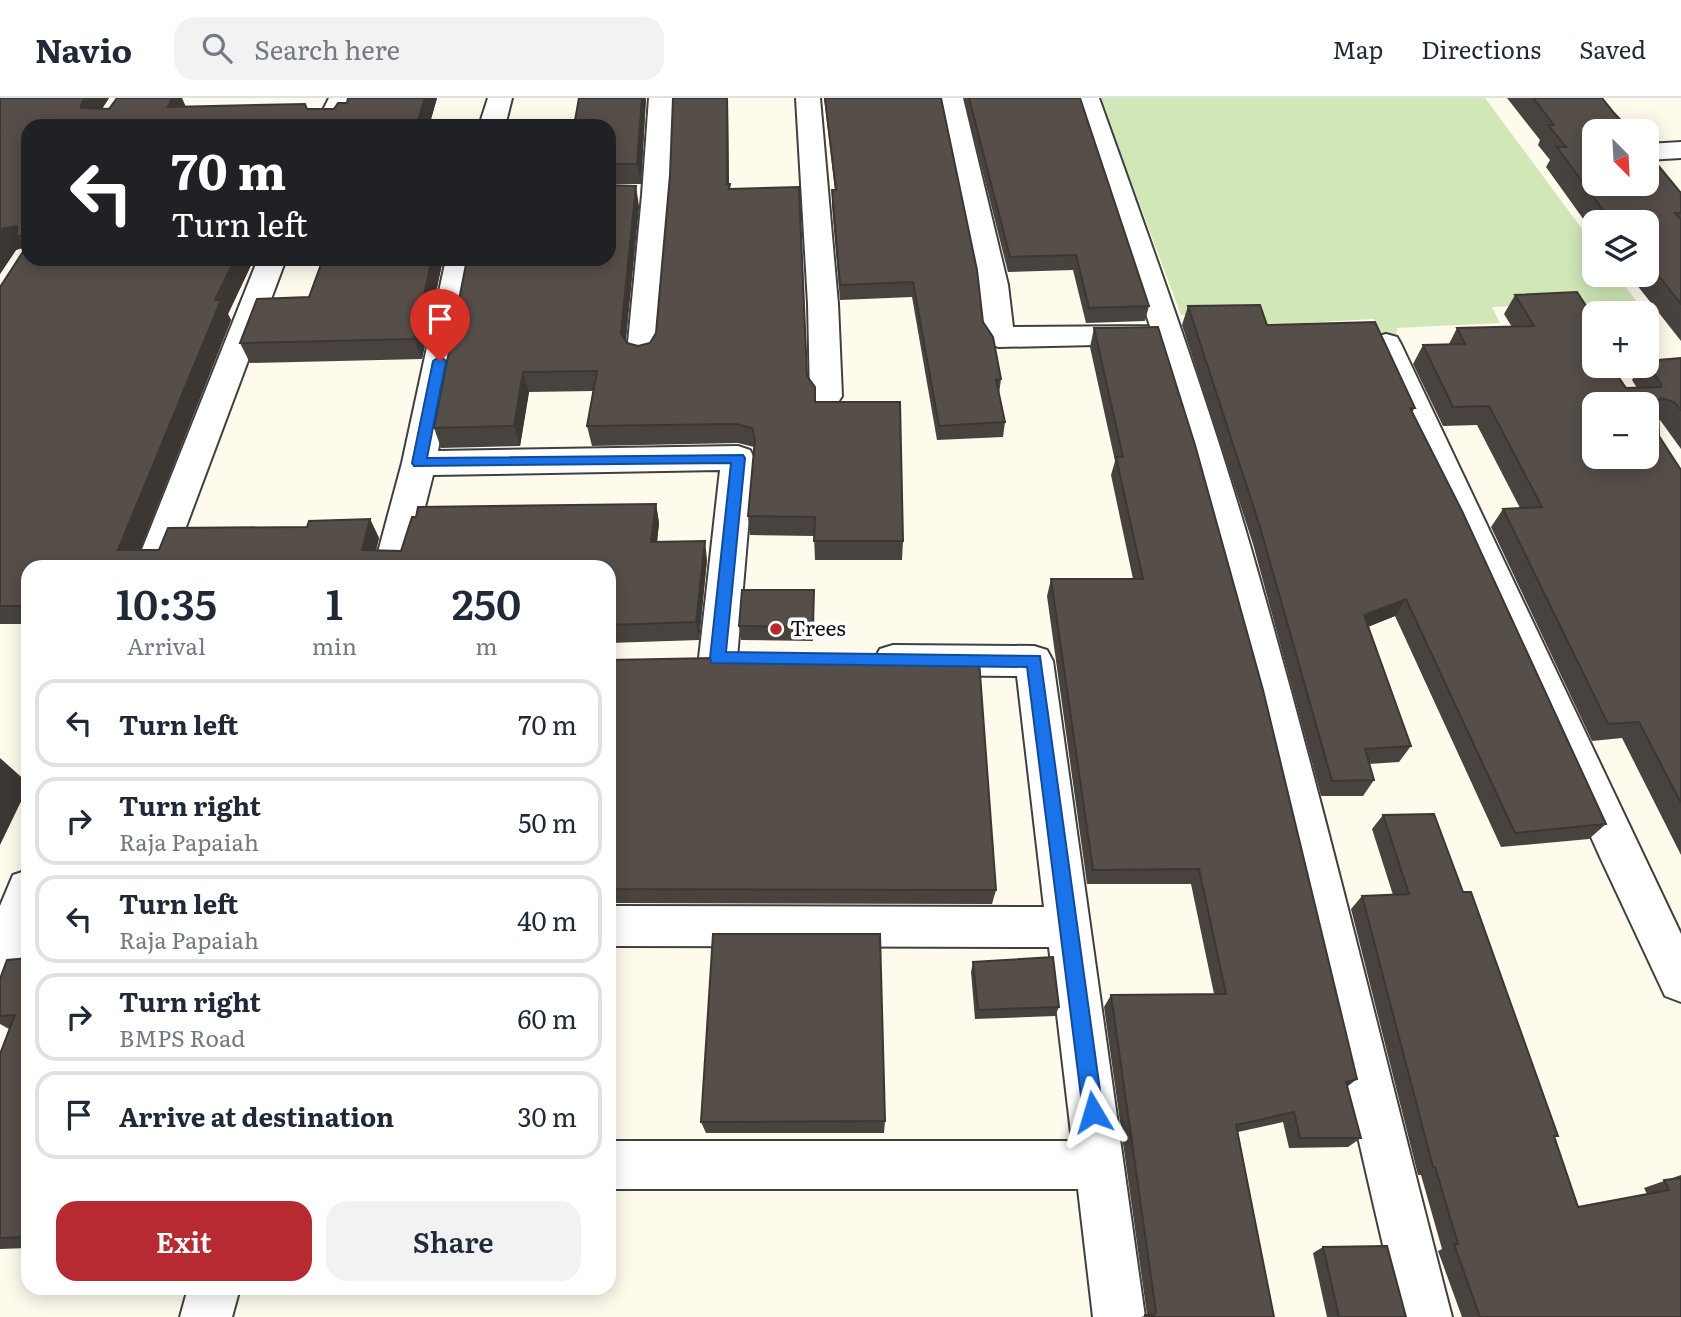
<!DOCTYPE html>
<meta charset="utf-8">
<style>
:root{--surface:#fff;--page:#f2f2f3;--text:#1f2937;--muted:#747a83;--line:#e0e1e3;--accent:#b82a32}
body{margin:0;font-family:Literata,serif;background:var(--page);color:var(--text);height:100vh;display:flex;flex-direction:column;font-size:26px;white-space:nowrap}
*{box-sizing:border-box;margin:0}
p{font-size:23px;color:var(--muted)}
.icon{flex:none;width:38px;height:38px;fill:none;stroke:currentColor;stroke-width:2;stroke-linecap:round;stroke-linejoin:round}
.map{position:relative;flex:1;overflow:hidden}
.sheet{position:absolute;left:21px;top:462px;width:595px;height:735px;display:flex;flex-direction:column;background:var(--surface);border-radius:21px;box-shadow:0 4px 18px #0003}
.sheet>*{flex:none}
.top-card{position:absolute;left:21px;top:21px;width:595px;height:147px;border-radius:21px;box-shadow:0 4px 18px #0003;background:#202124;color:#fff;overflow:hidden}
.needle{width:46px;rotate:156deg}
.tools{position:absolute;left:1582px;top:21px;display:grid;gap:14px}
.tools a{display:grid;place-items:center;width:77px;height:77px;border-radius:14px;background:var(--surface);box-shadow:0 4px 18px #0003;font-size:35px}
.pin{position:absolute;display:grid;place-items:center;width:60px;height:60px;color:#fff;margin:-72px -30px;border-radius:50% 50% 50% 0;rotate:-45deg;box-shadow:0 0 7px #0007}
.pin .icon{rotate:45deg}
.me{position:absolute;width:77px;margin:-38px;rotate:353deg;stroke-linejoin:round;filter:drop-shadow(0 0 5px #0008)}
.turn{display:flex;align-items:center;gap:24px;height:147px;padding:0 35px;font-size:32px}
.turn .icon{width:91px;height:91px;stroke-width:2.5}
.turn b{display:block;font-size:49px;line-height:60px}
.eta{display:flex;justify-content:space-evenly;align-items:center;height:119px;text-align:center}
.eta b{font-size:42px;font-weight:600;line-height:49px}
.primary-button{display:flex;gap:14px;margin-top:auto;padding:14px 35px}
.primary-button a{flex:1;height:80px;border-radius:21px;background:var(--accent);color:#fff;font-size:28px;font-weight:600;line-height:80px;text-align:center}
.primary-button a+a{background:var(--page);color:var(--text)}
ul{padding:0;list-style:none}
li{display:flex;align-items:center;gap:21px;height:88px;margin:0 14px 10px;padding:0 21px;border:4px solid var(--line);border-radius:21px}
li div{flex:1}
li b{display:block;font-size:26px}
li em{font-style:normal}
header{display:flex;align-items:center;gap:42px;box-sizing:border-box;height:98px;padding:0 35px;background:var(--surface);border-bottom:2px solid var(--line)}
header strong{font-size:33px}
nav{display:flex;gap:38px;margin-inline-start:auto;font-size:24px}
.search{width:490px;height:63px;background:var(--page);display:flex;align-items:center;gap:18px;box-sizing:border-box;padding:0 24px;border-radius:21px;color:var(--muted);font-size:26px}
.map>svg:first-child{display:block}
.green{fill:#d1e7b8}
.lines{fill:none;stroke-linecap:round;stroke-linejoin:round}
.minor-casing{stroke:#404040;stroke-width:4}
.minor{fill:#fff;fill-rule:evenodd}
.wall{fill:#49433f}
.shaded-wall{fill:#3c3733}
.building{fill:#554e49;stroke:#3c3733;stroke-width:2;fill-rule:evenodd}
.route{fill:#1a73e8;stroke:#114b97;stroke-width:2}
.poi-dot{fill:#b82a32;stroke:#fff;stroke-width:2.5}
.labels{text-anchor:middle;stroke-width:7;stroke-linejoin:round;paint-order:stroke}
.poi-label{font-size:21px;fill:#0d0d0d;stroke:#fff;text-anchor:start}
</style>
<header>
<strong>Navio</strong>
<div class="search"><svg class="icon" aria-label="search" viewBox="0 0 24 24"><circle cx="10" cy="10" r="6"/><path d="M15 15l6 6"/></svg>Search here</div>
<nav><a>Map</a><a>Directions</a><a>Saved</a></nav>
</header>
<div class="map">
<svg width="1681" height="1219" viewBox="0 0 1681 1219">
<rect width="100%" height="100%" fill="#fefbed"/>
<!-- green -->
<path class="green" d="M1100,0H1485L1594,147V177H1617L1645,215H1594V245L1569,206L1492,209L1500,225L1397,230L1396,238H1383L1374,221L1268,227L1261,212L1181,217Z"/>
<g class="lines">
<!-- minor casing -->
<g class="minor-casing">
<path id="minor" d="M329,0H353L341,28H315Z
M488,0H512L505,28H479Z
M649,0H673L670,97L657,255L653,262L642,265L631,262L627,255L642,97Z
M796,0H820L838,206L842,298L837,306L826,309L815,306L810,298L808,206Z
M939,0H963L1008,187L1013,229L1150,228L1075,0H1099C1152,148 1206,296 1250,447C1324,703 1385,962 1452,1219H1400C1322,893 1257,562 1154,242L1143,246L999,249L988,246L984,239L978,187Z
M1681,44V60L1647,62V46Z
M258,161H286L171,469H135Z
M446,161H474L438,353L738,348L750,352L754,360L737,560L731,571L718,575L705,571L699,560L720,372L433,377L410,469H374L402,365Z
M1386,236L1397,239L1401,246L1681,836V904L1665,898L1600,759L1371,246L1375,239Z
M893,547L1034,548L1047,552L1053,563L1145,1219H1093L1078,1091H609V1043H1072L1049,849L609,848V808L1044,809L1017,578L893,577L880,573L874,562L880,551Z
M28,772V847L16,878L0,884V808L13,777Z
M188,1190H240L232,1219H180Z"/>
</g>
<!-- minor -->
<use href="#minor" class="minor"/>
</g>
<!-- wall -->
<path class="wall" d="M0,0H109L102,10L186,8L307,11H334L347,5L348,0H437L429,28H28V161H254L228,216L231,222L140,452H159L307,429L370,421L379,440L376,452L401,453L656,406L659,425L657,444L707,462L699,542L609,545V469H28V526H0V189L25,150V149L16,152L0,176Z
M646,0L641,86H609V28Z
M673,0H728L729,86L730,91L807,278L815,289V304L903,443L902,462H815L814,438L750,437L748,418L754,349L738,345L592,348L587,328L594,293L529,294L520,348L441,350L434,330L639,108L626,243L627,245L638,248L650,245L656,235L670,77Z
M824,0H941L983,224L1001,281L999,296L1005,324L1003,339L937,342L912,199L840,202L832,108V92H835Z
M964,0H1080L1149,208L1145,223L1086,225L1073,172L1008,174Z
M1507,0H1602L1681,95V243L1629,177H1647V124H1594V136L1546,69L1550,62L1538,47L1540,42Z
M443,161L422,261L250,265L240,245L309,199Z
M1515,197L1594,268L1626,290H1637L1632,282L1642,268H1647V263L1681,260V351L1660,322H1659V338L1681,372V757L1622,640L1592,643L1491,429L1503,411L1520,410L1477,327L1443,328L1413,266L1423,247L1449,246L1457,230L1512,229L1504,216Z
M1188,208L1267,227L1415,310L1412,314L1606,726L1589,741L1501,749L1395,518L1368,529L1411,648L1399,664L1369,666L1374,682L1363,698H1321L1253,446L1182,227Z
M1094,230L1347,988L1361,1040L1348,1049L1289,1050L1283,1024L1238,1034L1274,1219H1141L1147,1217L1104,909L1111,897L1214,896L1191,786H1087L1047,498L1051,481H1133L1111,377L1115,363L1090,249Z
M814,507L813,543L741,542L739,528Z
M609,562L996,792L992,806L609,805Z
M1383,717L1463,794L1558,1038L1554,1039L1578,1109L1647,1096L1644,1090L1681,1077V1219H1462L1438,1153L1442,1151L1421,1077H1418L1351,811L1362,798L1393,797L1372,731Z
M28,860V1150L0,1151V956L9,931L0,926V881Z
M973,864L1059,909L1055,918L975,921L971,874Z
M885,1023L884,1035H706L701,1024Z
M1323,1149L1406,1219H1327L1313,1155Z"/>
<!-- shaded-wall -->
<path class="shaded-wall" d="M85,0H109L92,27L81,10V7Z
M172,0H182L186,9H168Z
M425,0H437L429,28H416Z
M642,0H646L641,86L637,66Z
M727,0H728L729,107L727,86Z
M636,88L639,108L624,255L621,235Z
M17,128V138L25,149L16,152L0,176V135L2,131Z
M235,161H254L228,216L231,222L133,469L118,452L215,202Z
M432,161H443L422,261L414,241Z
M523,274L529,294L520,348L514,328Z
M656,406L659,425L655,463L651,444Z
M370,421L379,440L372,469L362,452Z
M705,443L707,462L699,542L696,524Z
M1406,501L1395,518L1354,534L1364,517Z
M0,660L28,685V689L0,747Z
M1357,981L1344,991L1346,984Z"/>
<!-- building -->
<path class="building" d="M0,0H85L81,7V10L109,11L117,0H172L168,9L305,6L307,11H334L338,5H347L348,0H425L416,28H28V138H17V128L2,131L0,135Z
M579,0H642L637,66H609V28H574Z
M673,0H727V86H730L729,91L799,89L807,278L815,289V304H900L903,443H814L815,419L748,418L755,341L752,330L736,326L587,328L597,273L523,274L514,328L434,330L467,161H609V87L636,88L621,235L627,245L638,248L650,245L656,235L670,77Z
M825,0H941L977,172L983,224L993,239L1001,281L996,282L1005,324L939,328L913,184L840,187L832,92H836Z
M969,0H1080L1149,208L1089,210L1076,157L1010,159Z
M1533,0H1602L1614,15L1631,33H1594V86H1647V49L1656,59L1657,66L1681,95V115H1675L1681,122V206L1647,163V124H1616L1611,119H1608L1557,49H1566L1548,27H1554Z
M28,146V161H235L215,202H221L118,452H159L168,430L307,429L309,423L370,421L362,452L401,453L412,419H416L418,409L656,406L651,444L705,443L696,524L609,527V469H28V508H0V189Z
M323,161H432L414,241L240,245L257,201L309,199Z
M1577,194L1594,220V268H1611L1626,290L1661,289V286L1647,265V263L1681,260V312L1674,304L1662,300L1658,302L1659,338L1681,372V705L1639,624L1608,626L1503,411L1542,409L1489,308L1453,309L1423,247L1465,246L1457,230L1534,228L1515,197ZM1594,306H1647V359H1594Z
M1260,207L1267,227L1375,224L1415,310H1410L1462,413L1606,726L1515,735L1406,501L1364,517L1411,648L1365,651L1374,682L1332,683L1260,429L1188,208Z
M1158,229L1195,347L1263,592L1357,981L1346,984L1361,1040H1300L1294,1014L1236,1027L1274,1219H1145V1217H1154L1156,1214L1111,897L1226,896L1199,771L1093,772L1051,481H1143L1116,359H1123L1094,230Z
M742,492H814L813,529L739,528Z
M715,560L979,562L996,792L609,791V562Z
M1434,716L1463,794H1471L1558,1038H1554L1578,1109L1669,1092L1664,1082L1681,1080V1219H1480L1454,1146H1458L1435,1069H1433L1362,798L1409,796L1383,717Z
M713,836H880L885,1023L701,1024Z
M1053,859L1059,909L978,912L973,864Z
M28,860V1139L0,1140V956L15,917L0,918V881L7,862Z
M1387,1148L1406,1219H1339L1323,1149Z"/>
<!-- route -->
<path class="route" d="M440,258L446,263L427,360L743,357L745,360L726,554L1040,558L1103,1014L1100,1021L1093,1024L1086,1021L1083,1014L1027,569L712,565L710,560L731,365L414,368L412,365L433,263Z"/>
<!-- markers -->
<circle class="poi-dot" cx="776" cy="531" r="7"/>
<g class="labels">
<!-- poi labels -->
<g class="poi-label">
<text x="790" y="538">Trees</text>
</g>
</g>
</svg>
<div class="tools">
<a><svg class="needle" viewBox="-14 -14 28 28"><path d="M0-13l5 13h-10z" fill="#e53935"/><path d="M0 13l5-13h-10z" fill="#747a83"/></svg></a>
<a><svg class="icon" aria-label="layers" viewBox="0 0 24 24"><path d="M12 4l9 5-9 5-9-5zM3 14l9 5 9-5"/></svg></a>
<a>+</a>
<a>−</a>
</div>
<div class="pin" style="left:440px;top:263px;background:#d93025"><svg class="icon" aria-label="arrive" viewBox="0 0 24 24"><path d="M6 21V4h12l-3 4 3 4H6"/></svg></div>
<svg class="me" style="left:1093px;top:1014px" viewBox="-20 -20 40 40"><path d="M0-17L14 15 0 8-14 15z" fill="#1a73e8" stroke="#fff" stroke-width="4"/></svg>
<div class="top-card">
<div class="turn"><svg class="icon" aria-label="left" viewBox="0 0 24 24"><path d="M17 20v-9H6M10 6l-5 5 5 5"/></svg><div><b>70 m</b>Turn left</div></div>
</div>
<section class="sheet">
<div class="eta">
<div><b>10:35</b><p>Arrival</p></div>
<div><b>1</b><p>min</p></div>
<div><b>250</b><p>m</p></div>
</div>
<ul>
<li><svg class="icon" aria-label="left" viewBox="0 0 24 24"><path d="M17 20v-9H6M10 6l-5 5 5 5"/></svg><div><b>Turn left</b></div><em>70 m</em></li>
<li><svg class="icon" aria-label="right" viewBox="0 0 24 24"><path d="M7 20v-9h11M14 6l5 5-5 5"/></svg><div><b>Turn right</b><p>Raja Papaiah</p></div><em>50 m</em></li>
<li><svg class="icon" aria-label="left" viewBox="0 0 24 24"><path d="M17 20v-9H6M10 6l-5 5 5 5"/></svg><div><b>Turn left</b><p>Raja Papaiah</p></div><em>40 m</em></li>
<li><svg class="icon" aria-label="right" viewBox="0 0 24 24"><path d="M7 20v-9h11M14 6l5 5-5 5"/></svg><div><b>Turn right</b><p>BMPS Road</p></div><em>60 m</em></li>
<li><svg class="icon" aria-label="arrive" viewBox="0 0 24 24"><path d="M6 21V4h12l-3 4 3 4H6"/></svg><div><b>Arrive at destination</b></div><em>30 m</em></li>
</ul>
<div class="primary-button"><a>Exit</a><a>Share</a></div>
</section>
</div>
